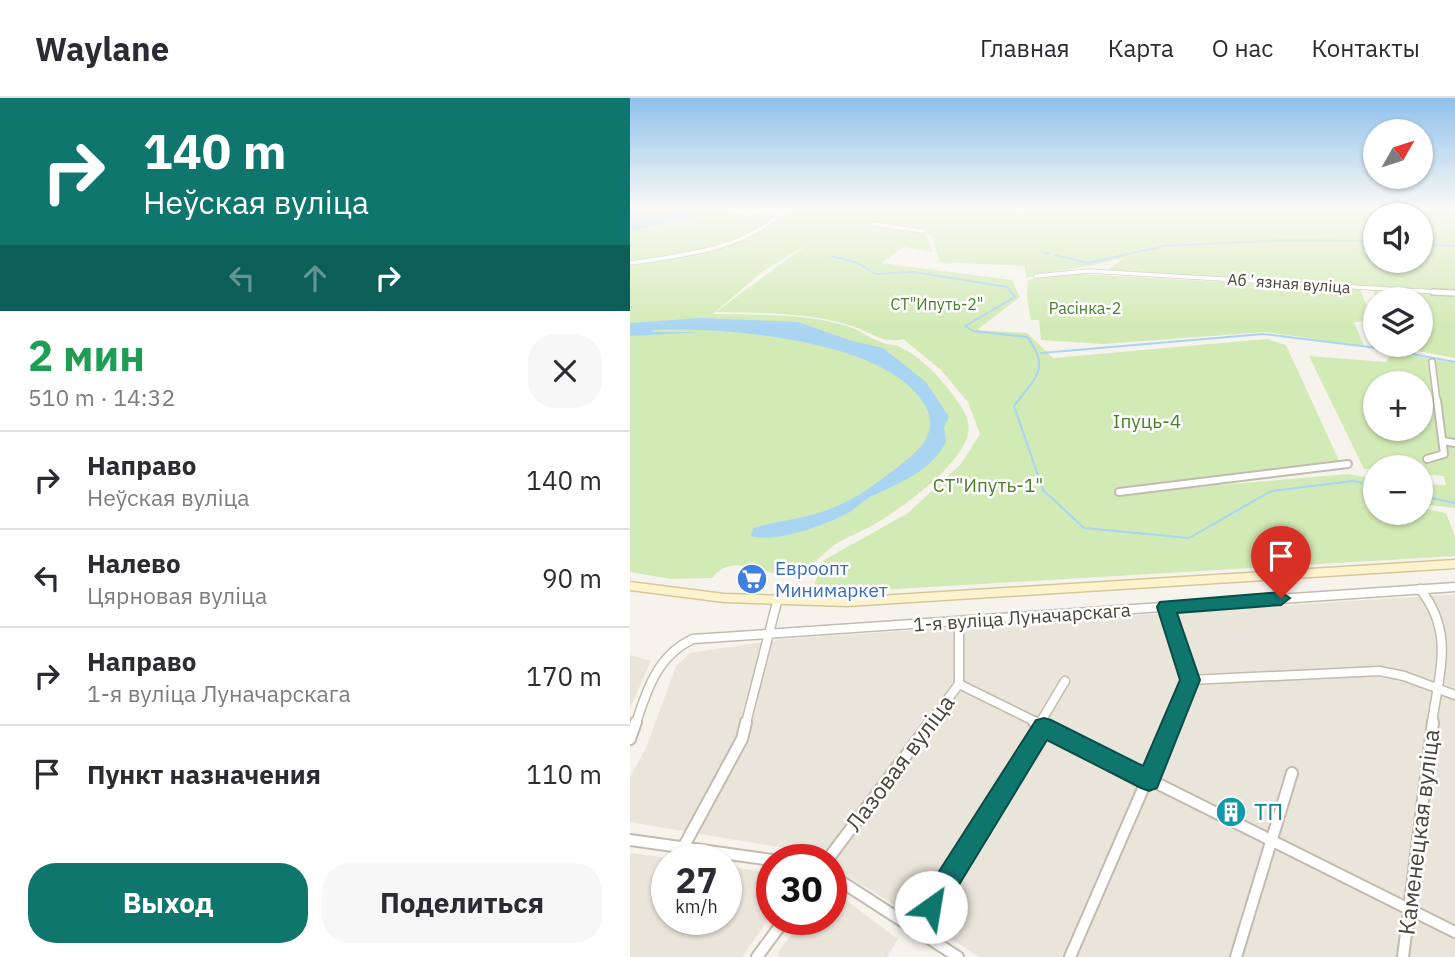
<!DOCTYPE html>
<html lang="ru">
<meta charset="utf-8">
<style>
:root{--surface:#fff;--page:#f7f7f7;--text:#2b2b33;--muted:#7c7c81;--line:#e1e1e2;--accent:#0f766e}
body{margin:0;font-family:"IBM Plex Sans",sans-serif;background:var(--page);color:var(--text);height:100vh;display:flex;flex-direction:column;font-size:26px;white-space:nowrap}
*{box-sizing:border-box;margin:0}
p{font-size:23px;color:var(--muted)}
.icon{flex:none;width:38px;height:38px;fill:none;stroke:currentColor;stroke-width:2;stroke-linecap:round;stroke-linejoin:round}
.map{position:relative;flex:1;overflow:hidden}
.drawer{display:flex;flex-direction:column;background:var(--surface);width:630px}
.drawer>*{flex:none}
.hud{background:#0f766e;color:#fff;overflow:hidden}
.needle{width:46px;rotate:51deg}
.tools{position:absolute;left:733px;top:21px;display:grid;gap:14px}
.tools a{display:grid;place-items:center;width:70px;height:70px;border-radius:50%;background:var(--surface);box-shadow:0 2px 5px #0004;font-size:35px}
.speed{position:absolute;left:21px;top:746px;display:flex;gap:14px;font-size:35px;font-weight:700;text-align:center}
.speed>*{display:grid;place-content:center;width:91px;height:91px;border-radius:50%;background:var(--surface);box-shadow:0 2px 5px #0004;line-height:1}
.speed small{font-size:18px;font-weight:400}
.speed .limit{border:10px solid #d22;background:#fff;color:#111}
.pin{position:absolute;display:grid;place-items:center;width:60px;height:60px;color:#fff;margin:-72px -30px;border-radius:50% 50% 50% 0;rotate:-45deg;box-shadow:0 0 7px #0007}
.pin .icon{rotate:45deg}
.me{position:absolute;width:77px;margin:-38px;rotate:32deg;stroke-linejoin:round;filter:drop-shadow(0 0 5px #0008)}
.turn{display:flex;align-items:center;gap:24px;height:147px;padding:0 28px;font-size:32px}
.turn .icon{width:91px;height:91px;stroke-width:2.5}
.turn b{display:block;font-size:49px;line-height:60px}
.lanes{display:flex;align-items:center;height:66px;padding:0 28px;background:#0003;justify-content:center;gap:35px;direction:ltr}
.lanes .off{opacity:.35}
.round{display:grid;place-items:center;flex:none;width:74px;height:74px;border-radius:28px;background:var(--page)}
.summary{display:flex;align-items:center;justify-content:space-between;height:119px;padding:0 28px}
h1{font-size:42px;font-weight:700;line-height:52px;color:#1e9e55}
.action{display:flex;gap:14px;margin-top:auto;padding:14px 28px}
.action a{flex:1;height:80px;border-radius:28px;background:var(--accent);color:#fff;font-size:28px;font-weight:700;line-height:80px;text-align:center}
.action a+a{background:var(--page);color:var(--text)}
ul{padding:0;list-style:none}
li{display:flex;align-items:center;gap:21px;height:98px;padding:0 28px;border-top:2px solid var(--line)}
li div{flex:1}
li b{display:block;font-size:26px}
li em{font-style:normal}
header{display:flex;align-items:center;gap:42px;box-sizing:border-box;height:98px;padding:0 35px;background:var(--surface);border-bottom:2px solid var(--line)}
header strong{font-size:33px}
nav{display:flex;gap:38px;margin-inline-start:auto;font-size:24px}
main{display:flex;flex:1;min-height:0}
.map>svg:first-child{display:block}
.residential{fill:#eae5da}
.green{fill:#d2eab5;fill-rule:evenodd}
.water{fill:#a9d4f2}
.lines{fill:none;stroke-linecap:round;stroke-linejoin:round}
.stream{stroke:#a9d4f2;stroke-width:2}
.street-far4-casing{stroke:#c2bbae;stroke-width:5}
.street-far3-casing{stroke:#c2bbae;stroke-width:8}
.street-far2-casing{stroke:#c2bbae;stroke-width:10}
.street-far1-casing{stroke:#c2bbae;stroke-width:11}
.street-casing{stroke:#c2bbae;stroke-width:14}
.secondary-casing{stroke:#d6c79b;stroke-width:3}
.street-far4{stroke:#fff;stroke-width:3.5}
.street-far3{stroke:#fff;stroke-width:5}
.street-far2{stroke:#fff;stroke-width:6}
.street-far1{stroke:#fff;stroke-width:8}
.street{stroke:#fff;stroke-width:10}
.secondary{fill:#fff3cd;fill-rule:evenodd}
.route{fill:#0f766e;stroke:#0a4d48;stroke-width:2}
.labels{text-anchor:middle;stroke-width:5;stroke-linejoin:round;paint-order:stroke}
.far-street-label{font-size:16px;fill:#4b4439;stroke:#fff}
.far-park-label{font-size:16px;fill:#4a7f2a;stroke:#fff}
.park-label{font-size:19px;fill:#4a7f2a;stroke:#fff}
.shop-label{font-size:19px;fill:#366cbe;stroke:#fff;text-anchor:start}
.street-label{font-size:19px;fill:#4b4439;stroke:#fff}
.near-street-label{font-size:23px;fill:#4b4439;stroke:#fff}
.near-culture-label{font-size:23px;fill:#0d838f;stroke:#fff;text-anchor:start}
</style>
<header>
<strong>Waylane</strong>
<nav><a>Главная</a><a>Карта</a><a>О нас</a><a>Контакты</a></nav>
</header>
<main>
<section class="drawer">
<div class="hud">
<div class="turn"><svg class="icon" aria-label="right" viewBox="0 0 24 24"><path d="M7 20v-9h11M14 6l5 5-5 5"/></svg><div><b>140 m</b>Неўская вуліца</div></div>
<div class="lanes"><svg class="icon off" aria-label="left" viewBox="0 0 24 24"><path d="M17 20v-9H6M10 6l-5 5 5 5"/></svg><svg class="icon off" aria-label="ahead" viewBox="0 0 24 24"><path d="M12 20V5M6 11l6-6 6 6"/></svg><svg class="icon" aria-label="right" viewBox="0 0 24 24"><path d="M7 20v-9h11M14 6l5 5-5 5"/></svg></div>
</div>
<div class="summary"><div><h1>2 мин</h1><p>510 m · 14:32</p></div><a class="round"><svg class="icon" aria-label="close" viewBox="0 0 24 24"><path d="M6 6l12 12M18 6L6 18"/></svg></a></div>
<ul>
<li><svg class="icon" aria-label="right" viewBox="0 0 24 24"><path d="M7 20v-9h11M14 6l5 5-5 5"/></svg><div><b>Направо</b><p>Неўская вуліца</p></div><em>140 m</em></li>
<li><svg class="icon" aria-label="left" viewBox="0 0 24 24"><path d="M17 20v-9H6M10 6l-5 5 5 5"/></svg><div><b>Налево</b><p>Цярновая вуліца</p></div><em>90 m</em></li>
<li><svg class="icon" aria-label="right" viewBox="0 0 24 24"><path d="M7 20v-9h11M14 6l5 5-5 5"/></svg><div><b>Направо</b><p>1-я вуліца Луначарскага</p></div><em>170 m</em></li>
<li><svg class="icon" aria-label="arrive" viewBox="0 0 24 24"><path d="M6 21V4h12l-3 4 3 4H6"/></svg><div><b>Пункт назначения</b></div><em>110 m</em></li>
</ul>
<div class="action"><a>Выход</a><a>Поделиться</a></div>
</section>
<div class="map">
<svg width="825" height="859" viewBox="0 0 825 859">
<rect width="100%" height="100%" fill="#f6f3ec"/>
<!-- residential -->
<path class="residential" d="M825,496V859H350L201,768V761H184L155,750L0,724V679L16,650L46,568L60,555L155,541Z
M0,557L21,563L0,610Z
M0,755L46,761H37V821H96V768L142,775V816L112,859H0Z
M201,791L268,841L257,859H151L147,856L173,821H201Z"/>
<!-- green -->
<path class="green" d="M0,111H825V194L476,173L493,160C461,169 429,172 396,180L395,168L309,164L302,137L295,135L303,154L274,149L251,165L382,182L390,199L347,232L397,235L423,260L637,241L656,247L712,369L565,389L718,376L745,381L746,415H791V410L816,415L825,438V458L250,492L184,487L194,462L278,415L331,366L350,336L338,304L311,272L273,241C253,246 240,234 222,228C179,214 131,215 86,214L182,143L133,173L83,216C128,217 176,215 220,229C231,233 241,241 253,245C258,247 262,246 268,248C290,258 308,277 323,297C332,309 343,323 337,340C325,372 273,409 245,426C231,434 216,439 203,448C191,457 179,473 165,476C135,481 105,451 82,480L41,481L0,474ZM746,117H791V163H746Z
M436,175L730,192L744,223L724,224L734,248L635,234L473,246L411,242L409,222H401L397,200L398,182Z
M743,193L825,198V260L772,250L770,247H791V201H746Z
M762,254L825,265V410L791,406V386L816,387L814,378L791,376V369L734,371L679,258L756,264ZM746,285H791V331H746Z"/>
<!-- water -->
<path class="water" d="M0,111H101L0,133Z
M70,220L168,224L222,243L253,250L296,284L319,319L314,329L316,344C300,375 268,385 238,400C230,405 224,412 216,416C191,428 148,445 121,438L123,430C151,422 178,421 205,409C230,399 247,384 268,369C290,352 312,333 293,304C253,241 94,229 25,232L20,234H72L0,238V225Z"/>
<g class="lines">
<!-- stream -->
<path class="stream" d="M791,146L825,148
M412,154L420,156
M425,157L458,165L534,148L658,142L746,143
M201,158L228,165L245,176L284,174L377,189L385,199L335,228L343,233L397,239C422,270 404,281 384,308L413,392L454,430L559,440L641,393L724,383L746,388
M761,252L825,264
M411,255L633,236L755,251
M791,398L825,405"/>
<!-- street-far4 casing -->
<g class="street-far4-casing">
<path id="street-far4" d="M108,111L106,114L118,116L149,111
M242,126L293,133
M0,165C56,157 114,152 156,111
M406,178L459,173L825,195"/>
</g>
<!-- street-far3 casing -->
<g class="street-far3-casing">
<path id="street-far3" d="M803,194L825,195
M802,264L807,304"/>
</g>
<!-- street-far2 casing -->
<g class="street-far2-casing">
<path id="street-far2" d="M813,343L825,345
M797,361L814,356L807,302
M489,394L718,366"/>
</g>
<!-- street-far1 casing -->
<g class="street-far1-casing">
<path id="street-far1" d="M790,491C825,535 809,574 802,625
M536,509L560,582L541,625
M560,582L750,573L774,578L825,597
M329,586L408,625
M6,625C17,591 28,557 63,541L825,489
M116,625L147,504
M300,625L329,586V523
M410,625L435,583"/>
</g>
<!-- street casing -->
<g class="street-casing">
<path id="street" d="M404,624L825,834
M409,627L411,624
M0,641L6,624
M0,742L142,762
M54,748L112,641L116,624
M198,761L301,624
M201,777L328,859
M287,831L414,629
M127,859L155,821
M440,859L542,624
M606,859L662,675
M773,859L803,624"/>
</g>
<!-- secondary casing -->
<g class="secondary-casing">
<path id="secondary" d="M825,462V470L217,508L94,504L0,492V484L94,496L217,500Z"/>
</g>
<!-- street-far4 -->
<use href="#street-far4" class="street-far4"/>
<!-- street-far3 -->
<use href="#street-far3" class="street-far3"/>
<!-- street-far2 -->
<use href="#street-far2" class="street-far2"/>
<!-- street-far1 -->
<use href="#street-far1" class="street-far1"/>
<!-- street -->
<use href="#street" class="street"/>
<!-- secondary -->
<use href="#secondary" class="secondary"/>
</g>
<!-- sky -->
<linearGradient id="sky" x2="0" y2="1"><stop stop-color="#8fc1ec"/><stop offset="0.48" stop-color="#fbfaf6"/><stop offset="1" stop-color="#fbfaf6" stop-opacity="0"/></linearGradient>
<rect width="825" height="231" fill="url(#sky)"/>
<!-- route -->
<path class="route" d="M651,494L660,500L651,507L547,515L570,582L527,690L519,693L511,690L417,642L310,818L301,822L292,818L288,809L292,800L406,622L414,620L421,622L513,668L550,582L527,509L530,504Z"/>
<!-- icons -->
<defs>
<g id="supermarket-disc" transform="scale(1.575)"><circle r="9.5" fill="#3f7fe0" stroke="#fff"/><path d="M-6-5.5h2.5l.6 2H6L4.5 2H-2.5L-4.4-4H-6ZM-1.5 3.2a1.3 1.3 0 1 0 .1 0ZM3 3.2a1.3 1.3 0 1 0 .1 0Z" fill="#fff"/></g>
<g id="building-disc" transform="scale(1.575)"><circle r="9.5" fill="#0f9aa8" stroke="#fff"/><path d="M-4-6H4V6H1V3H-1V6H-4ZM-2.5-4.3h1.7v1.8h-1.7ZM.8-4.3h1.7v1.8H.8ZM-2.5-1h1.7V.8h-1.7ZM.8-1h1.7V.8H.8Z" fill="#fff"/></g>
</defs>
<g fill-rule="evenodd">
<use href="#supermarket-disc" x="122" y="481"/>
<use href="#building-disc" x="601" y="714"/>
</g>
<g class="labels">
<!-- far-street labels -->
<g class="far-street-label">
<text transform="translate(659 185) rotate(4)" y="6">Абʼязная вуліца</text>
</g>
<!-- far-park labels -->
<g class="far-park-label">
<text x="307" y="212">СТ"Ипуть-2"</text>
<text x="455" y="216">Расінка-2</text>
</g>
<!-- park labels -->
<g class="park-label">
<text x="517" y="330">Іпуць-4</text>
<text x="358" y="394">СТ"Ипуть-1"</text>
</g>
<!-- shop labels -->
<g class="shop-label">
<text x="145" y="477">Евроопт<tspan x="145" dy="22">Минимаркет</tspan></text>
</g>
<!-- street labels -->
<g class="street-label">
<text transform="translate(392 519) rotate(-4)" y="7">1-я вуліца Луначарскага</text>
</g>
<!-- near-street labels -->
<g class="near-street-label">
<text transform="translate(270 665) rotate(-53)" y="8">Лазовая вуліца</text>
<text transform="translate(789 734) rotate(-83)" y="8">Каменецкая вуліца</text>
</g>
<!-- near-culture labels -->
<g class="near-culture-label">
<text x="624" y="722">ТП</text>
</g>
</g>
</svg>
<div class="tools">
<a><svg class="needle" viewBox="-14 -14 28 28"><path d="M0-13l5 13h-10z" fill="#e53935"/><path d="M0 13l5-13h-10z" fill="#7c7c81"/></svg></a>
<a><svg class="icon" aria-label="sound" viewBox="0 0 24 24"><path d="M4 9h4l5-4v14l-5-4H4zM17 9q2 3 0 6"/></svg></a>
<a><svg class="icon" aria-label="layers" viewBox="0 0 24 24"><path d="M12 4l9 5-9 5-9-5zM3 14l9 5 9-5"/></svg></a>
<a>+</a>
<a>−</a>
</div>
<div class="speed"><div>27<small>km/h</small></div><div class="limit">30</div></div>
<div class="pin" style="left:651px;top:500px;background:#d93025"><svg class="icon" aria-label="arrive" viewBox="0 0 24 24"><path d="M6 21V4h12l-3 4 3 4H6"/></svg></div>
<svg class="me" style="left:301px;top:809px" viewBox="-20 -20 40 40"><circle r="19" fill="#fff"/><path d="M0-13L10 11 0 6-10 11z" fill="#0f766e"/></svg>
</div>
</main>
